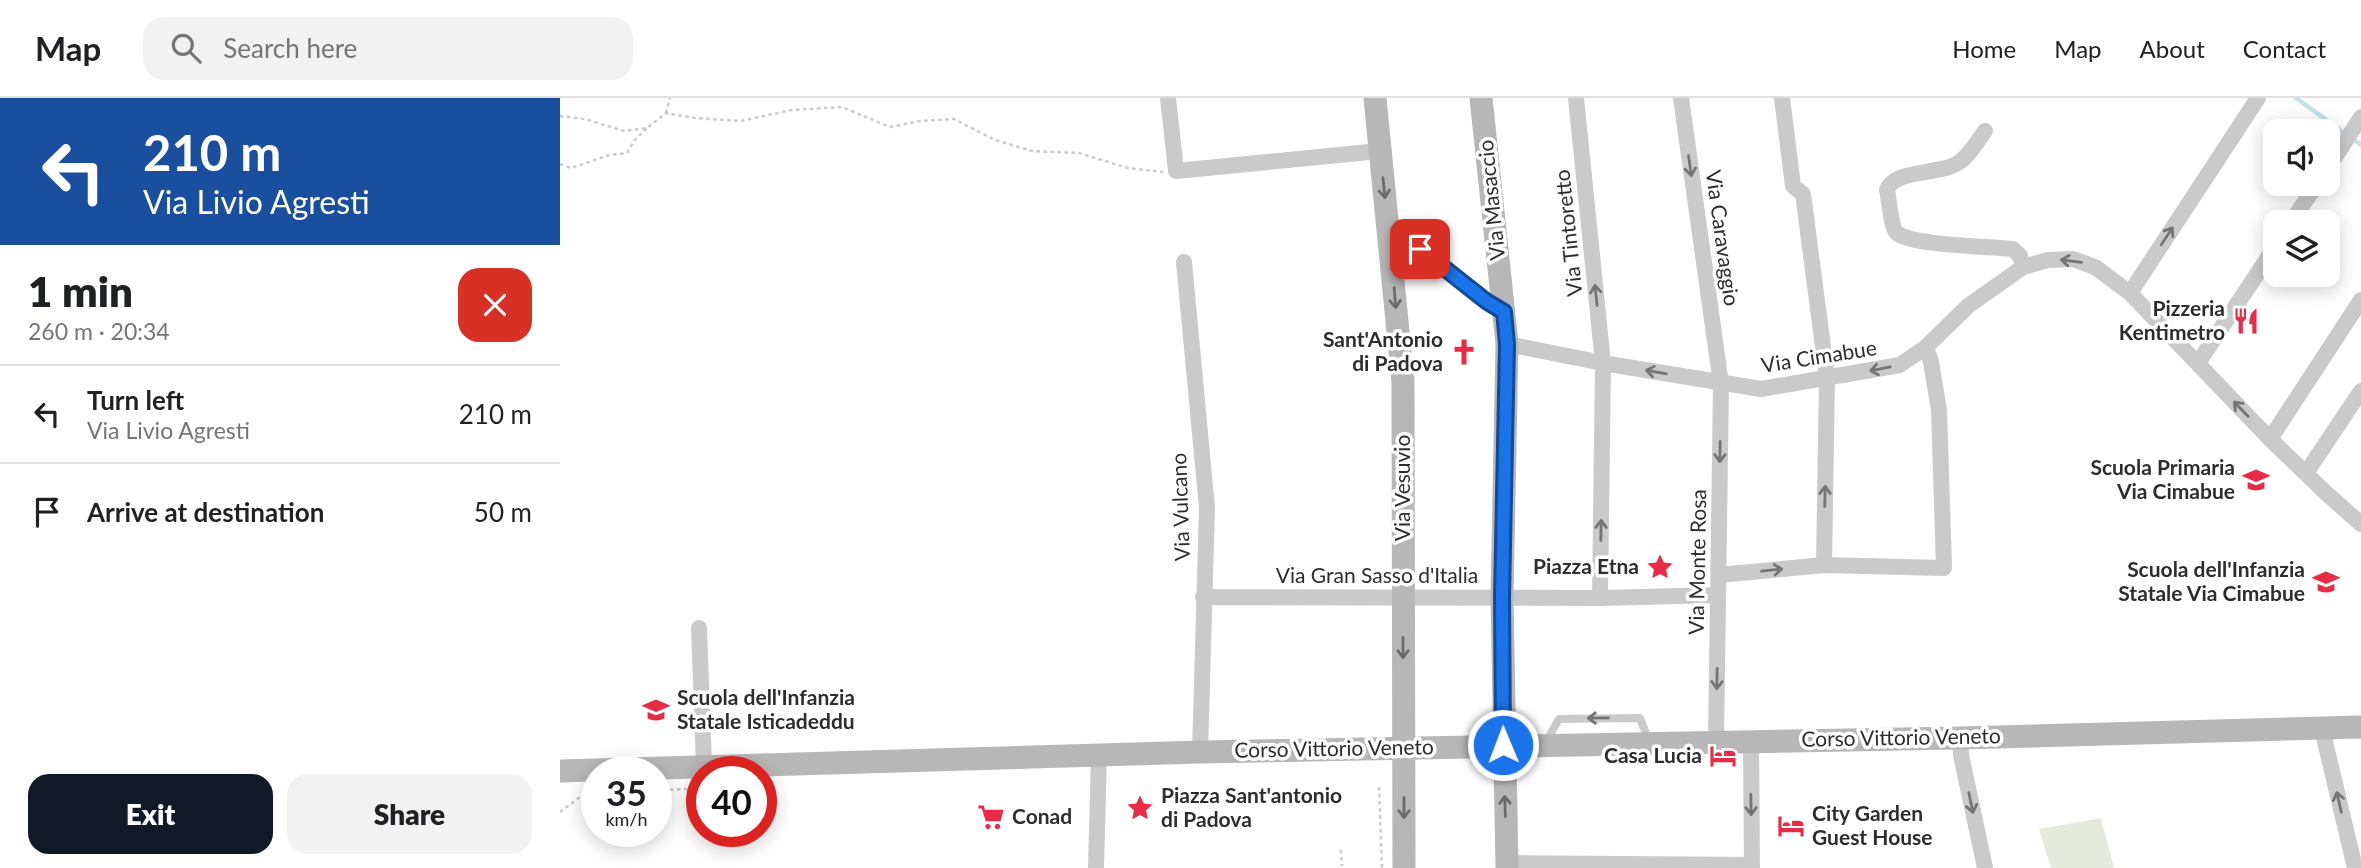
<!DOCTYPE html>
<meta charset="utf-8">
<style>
:root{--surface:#fff;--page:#f2f2f2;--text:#202124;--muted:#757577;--line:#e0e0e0;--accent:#111827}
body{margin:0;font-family:Lato,sans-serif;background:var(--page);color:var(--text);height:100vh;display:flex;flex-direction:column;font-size:26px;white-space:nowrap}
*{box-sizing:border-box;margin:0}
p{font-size:23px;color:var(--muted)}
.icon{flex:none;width:38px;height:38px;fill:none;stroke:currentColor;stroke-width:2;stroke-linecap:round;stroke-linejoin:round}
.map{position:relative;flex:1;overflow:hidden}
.drawer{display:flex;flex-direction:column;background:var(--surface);width:560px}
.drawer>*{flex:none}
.hud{background:#1a4fa0;color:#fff;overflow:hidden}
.tools{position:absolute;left:1703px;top:21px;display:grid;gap:14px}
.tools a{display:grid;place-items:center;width:77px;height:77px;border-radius:14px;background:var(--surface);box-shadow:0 4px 18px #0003;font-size:35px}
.speed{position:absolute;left:21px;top:658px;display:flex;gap:14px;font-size:35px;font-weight:700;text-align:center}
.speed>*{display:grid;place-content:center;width:91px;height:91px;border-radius:50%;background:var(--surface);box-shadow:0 4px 18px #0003;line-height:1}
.speed small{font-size:18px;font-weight:400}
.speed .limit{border:10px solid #d22;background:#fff;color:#111}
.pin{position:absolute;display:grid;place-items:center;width:60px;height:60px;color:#fff;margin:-30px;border-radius:14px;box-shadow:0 4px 10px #0006}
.me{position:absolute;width:77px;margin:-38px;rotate:359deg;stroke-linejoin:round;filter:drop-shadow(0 0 5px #0008)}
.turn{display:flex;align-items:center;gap:24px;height:147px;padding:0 28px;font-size:32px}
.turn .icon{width:91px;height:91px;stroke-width:2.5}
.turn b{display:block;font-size:49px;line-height:60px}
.round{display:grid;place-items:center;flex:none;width:74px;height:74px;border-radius:21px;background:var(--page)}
.headline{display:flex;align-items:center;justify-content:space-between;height:119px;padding:0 28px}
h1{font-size:42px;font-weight:800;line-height:52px}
.cta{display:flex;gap:14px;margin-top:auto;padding:14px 28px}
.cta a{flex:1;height:80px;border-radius:21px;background:var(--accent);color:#fff;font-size:28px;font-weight:800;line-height:80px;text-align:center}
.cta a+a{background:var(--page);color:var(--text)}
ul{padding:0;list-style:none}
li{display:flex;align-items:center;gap:21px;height:98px;padding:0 28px;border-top:2px solid var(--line)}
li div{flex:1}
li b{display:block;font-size:26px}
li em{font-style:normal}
header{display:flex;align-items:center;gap:42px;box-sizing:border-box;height:98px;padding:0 35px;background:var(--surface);border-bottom:2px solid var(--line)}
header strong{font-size:33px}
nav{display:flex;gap:38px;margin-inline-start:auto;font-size:24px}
.search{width:490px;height:63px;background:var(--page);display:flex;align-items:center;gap:18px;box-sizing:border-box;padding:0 24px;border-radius:21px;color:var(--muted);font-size:26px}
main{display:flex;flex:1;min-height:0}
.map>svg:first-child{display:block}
.green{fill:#e5ebdb}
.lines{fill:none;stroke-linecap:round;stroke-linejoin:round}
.stream{stroke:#c6e0ec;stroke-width:4.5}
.path{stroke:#cacaca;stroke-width:2.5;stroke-dasharray:3.5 3.5;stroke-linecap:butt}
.lane{stroke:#cacaca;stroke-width:8}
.street{stroke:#cacaca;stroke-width:16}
.secondary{stroke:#b7b7b7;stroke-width:23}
.oneway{stroke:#747474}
.oneway2{stroke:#6b6b6b}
.route-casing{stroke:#114b97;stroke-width:18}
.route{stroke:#1a73e8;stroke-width:12}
.labels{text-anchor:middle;stroke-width:7;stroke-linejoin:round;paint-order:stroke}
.street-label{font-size:21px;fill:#2d2d2d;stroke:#fff}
.poi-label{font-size:21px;font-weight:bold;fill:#2d2d2d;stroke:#fff;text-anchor:end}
</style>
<header>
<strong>Map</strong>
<div class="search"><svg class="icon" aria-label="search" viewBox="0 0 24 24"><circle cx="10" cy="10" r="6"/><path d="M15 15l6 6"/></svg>Search here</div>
<nav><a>Home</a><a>Map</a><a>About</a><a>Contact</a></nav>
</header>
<main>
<section class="drawer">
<div class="hud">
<div class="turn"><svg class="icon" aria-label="left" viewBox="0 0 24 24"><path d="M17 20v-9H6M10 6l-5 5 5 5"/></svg><div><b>210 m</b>Via Livio Agresti</div></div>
</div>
<div class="headline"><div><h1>1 min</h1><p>260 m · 20:34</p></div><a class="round" style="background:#d93025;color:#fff"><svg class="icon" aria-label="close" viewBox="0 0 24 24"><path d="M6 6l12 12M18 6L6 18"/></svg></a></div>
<ul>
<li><svg class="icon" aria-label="left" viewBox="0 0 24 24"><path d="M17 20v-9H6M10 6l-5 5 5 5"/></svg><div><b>Turn left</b><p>Via Livio Agresti</p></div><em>210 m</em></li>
<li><svg class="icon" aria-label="arrive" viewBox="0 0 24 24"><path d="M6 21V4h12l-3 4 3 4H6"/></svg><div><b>Arrive at destination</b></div><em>50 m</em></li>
</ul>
<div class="cta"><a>Exit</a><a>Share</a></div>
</section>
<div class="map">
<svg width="1801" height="770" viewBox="0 0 1801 770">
<rect width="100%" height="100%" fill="#fff"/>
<!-- green -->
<path class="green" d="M1541,720L1554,770H1491L1479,731Z"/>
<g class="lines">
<!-- stream -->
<path class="stream" d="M1736,0L1801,47"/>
<!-- path -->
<path class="path" d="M106,15L110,0
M0,18L25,21L64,33L87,30L106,15L135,20L181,23L231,12L282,9L330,29L360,23L394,21L435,42L472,53L519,55L568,70L603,74
M0,66L11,70L49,57L67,55L74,43L87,30
M819,689L822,770
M96,692L134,691L140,686
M0,714L24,696L37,693
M781,752L782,768"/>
<!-- lane -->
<path class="lane" d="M986,644L999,621L1080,620L1089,644"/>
<!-- street -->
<path class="street" d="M608,0L616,73L820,53
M1016,0L1043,265L1040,500
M1121,0L1161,286L1156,643
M1222,0L1233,88L1243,96L1267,279L1264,467
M1425,33C1418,43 1410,56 1401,63C1382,78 1335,70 1327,92C1329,101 1331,130 1337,135C1353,148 1429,148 1453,151L1460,158L1463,169
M1768,70L1801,19
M1731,124L1757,86
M829,132L838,134L926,203L944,214
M624,164L647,410L640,654
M1570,195L1698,0
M947,246L1043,265L1201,291L1340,267L1366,249L1408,208L1463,169L1488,162L1513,161L1535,169L1570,195L1710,341L1766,395L1801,426
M1638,265L1715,149
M1710,341L1801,202
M1746,375L1801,293
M1159,477L1264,467L1384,470L1379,312L1371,264L1366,249
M643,499L1040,500L1158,497
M139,530L144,668
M1762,631L1795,770
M1400,640L1401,657L1425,770
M1191,644L1192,770
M947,765L1192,767
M536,770L539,656"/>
<!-- secondary -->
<path class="secondary" d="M815,0L843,284L844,770
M921,0L947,246L942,499L947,770
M0,673L640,654L1400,640L1801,629"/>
</g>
<!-- one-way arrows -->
<defs><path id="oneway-shaft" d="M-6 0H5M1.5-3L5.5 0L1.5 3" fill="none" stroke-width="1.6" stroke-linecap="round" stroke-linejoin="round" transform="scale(1.75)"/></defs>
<g class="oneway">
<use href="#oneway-shaft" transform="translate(1130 68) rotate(82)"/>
<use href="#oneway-shaft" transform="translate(1607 138) rotate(-57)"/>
<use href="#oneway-shaft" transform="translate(1511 163) rotate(-172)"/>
<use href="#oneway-shaft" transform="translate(1036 197) rotate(-96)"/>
<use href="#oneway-shaft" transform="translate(1320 271) rotate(169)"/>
<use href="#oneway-shaft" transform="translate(1096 274) rotate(-170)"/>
<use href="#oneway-shaft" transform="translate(1681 311) rotate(-134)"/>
<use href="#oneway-shaft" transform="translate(1160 354) rotate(91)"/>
<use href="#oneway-shaft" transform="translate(1265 398) rotate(-89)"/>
<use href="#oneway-shaft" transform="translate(1041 432) rotate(-89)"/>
<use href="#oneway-shaft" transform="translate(1212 472) rotate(-6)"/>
<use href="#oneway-shaft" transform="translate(1157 581) rotate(91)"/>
<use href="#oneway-shaft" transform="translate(1038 620) rotate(179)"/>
<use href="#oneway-shaft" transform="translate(1779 704) rotate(-103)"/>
<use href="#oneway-shaft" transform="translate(1411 705) rotate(78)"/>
<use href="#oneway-shaft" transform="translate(1191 707) rotate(89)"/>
</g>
<g class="oneway2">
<use href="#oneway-shaft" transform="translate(824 90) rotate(84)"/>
<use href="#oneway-shaft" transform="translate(835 200) rotate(85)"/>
<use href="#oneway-shaft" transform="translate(843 550) rotate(90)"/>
<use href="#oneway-shaft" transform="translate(945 708) rotate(-92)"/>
<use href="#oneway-shaft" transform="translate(844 710) rotate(90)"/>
</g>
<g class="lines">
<!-- route casing -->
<g class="route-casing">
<path id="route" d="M860,151L926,203L944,214L947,246L942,499L943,647"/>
</g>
<!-- route -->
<use href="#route" class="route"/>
</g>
<!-- icons -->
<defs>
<g id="restaurant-bare" transform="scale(2.1)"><path d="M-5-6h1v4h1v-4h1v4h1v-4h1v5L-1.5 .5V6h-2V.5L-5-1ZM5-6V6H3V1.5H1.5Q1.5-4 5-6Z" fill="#e82c47" stroke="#fff" stroke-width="2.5" paint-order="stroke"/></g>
<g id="church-bare" transform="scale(2.1)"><path d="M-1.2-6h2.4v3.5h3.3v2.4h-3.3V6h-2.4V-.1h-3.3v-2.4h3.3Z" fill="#e82c47" stroke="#fff" stroke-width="2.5" paint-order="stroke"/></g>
<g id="school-bare" transform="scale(2.1)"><path d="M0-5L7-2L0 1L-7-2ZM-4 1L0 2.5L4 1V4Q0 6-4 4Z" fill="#e82c47" stroke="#fff" stroke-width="2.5" paint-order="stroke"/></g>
<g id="sight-bare" transform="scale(2.1)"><path d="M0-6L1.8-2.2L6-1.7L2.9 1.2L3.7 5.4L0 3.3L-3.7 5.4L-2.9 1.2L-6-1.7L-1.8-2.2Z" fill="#e82c47" stroke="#fff" stroke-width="2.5" paint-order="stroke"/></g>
<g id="hotel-bare" transform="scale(2.1)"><path d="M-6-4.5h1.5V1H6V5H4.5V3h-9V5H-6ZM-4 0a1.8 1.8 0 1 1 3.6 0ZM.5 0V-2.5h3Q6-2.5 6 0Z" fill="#e82c47" stroke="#fff" stroke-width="2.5" paint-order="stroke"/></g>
<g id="supermarket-bare" transform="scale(2.1)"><path d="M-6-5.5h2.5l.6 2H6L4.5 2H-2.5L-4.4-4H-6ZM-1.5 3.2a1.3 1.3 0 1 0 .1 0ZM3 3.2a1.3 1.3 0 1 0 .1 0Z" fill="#e82c47" stroke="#fff" stroke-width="2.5" paint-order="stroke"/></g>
</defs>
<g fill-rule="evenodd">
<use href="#restaurant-bare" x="1686" y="223"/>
<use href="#church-bare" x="904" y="254"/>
<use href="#school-bare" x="1696" y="382"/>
<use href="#sight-bare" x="1100" y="469"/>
<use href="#school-bare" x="1766" y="484"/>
<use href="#school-bare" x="96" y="612"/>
<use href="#hotel-bare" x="1163" y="658"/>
<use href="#sight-bare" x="580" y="710"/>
<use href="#supermarket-bare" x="431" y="719"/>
<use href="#hotel-bare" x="1231" y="728"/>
</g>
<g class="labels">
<!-- street labels -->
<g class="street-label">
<text transform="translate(932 102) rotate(-96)" y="7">Via Masaccio</text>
<text transform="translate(1009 135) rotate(-96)" y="7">Via Tintoretto</text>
<text transform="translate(1162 140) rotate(82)" y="7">Via Caravaggio</text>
<text transform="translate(1259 259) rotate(-9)" y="7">Via Cimabue</text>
<text transform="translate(843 390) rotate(-90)" y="7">Via Vesuvio</text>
<text transform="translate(621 409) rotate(-92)" y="7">Via Vulcano</text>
<text transform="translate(1138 464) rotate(-89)" y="7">Via Monte Rosa</text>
<text x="817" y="485">Via Gran Sasso d'Italia</text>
<text transform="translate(1341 640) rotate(-1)" y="7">Corso Vittorio Veneto</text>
<text transform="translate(774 651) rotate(-1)" y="7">Corso Vittorio Veneto</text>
</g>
<!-- poi labels -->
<g class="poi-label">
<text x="1665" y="218">Pizzeria<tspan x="1665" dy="24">Kentimetro</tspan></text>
<text x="883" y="249">Sant'Antonio<tspan x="883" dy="24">di Padova</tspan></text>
<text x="1675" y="377">Scuola Primaria<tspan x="1675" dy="24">Via Cimabue</tspan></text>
<text x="1079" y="476">Piazza Etna</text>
<text x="1745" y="479">Scuola dell'Infanzia<tspan x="1745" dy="24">Statale Via Cimabue</tspan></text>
<text x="117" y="607" text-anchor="start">Scuola dell'Infanzia<tspan x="117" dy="24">Statale Isticadeddu</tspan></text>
<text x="1142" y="665">Casa Lucia</text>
<text x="601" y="705" text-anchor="start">Piazza Sant'antonio<tspan x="601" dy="24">di Padova</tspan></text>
<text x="1252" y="723" text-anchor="start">City Garden<tspan x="1252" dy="24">Guest House</tspan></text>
<text x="452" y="726" text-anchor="start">Conad</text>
</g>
</g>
</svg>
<div class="tools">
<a><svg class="icon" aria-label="sound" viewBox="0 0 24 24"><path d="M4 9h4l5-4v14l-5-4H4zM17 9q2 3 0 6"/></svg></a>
<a><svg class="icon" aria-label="layers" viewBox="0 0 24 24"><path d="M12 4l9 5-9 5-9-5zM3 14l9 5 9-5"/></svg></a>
</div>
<div class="speed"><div>35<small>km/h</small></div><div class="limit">40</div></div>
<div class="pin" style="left:860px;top:151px;background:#d93025"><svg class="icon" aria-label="arrive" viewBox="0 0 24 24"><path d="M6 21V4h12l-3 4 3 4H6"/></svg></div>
<svg class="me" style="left:943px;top:647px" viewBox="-20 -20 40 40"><circle r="17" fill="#1a73e8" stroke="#fff" stroke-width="3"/><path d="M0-11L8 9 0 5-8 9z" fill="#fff"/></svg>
</div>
</main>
